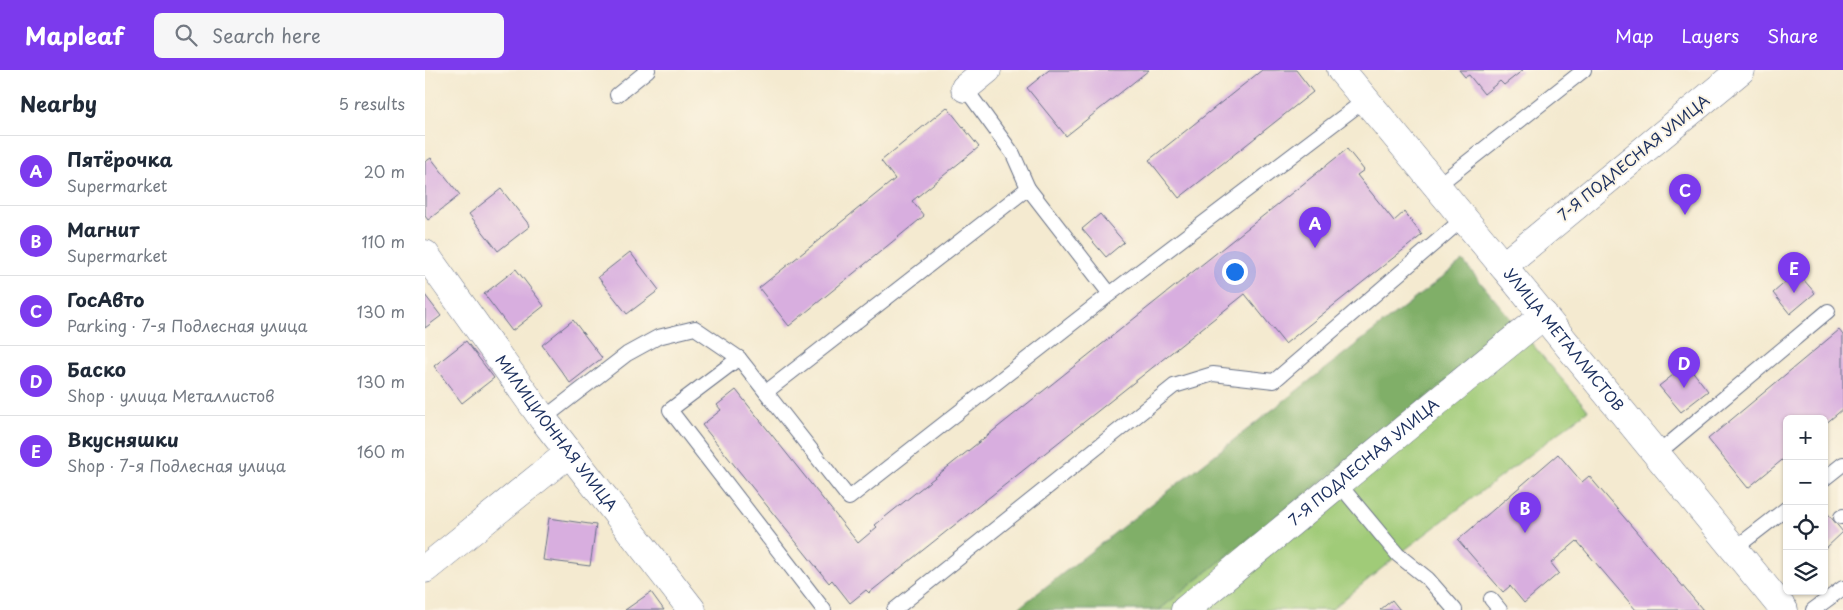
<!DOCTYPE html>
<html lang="en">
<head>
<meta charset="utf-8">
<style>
	body { margin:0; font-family:"Playpen Sans",sans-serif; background:#f6f6f7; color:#1f2937 }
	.controls { position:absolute; right:15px; bottom:15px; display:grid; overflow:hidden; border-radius:8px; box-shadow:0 1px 4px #0004 }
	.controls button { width:45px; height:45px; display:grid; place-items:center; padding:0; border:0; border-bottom:1px solid #e0e1e3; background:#fff; color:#1f2937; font:25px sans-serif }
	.you { position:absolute; left:809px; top:201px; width:18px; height:18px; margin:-12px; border:4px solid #fff; border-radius:50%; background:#1a73e8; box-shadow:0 0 0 8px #1a73e833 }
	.badge { display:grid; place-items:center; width:32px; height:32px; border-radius:50%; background:#7c3aed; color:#fff; font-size:16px; font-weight:700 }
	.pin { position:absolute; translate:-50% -41px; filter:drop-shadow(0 1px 2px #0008) }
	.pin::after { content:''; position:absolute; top:26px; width:18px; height:15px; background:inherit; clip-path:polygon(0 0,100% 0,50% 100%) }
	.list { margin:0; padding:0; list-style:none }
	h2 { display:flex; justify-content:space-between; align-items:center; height:65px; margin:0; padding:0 20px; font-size:21px }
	h2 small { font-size:16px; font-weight:400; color:#747a83 }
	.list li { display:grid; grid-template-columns:32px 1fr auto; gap:15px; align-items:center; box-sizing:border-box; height:70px; padding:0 20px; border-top:1px solid #e0e1e3 }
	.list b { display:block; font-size:19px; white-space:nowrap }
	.list p { margin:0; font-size:16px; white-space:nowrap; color:#747a83 }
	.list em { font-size:16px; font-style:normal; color:#747a83 }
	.icon { flex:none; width:28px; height:28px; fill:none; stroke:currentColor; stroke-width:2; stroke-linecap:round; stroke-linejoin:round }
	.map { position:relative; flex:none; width:1418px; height:540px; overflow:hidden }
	header { display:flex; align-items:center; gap:30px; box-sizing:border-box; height:70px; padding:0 25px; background:#7c3aed; color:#fff }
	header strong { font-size:24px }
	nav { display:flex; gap:28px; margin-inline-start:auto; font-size:18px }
	.search { width:350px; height:45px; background:#f6f6f7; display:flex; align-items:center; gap:12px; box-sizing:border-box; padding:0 18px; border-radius:8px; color:#747a83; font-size:19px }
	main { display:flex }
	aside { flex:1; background:#fff }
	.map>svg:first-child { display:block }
	.green { fill:#a0cb78; stroke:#5e7d6b }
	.forest { fill:#80af68; stroke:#4e6f63 }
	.building { fill:#d8aedf }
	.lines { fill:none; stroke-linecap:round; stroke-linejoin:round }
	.lane-casing { stroke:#677086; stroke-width:16 }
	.street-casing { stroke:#677086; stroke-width:29 }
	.secondary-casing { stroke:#677086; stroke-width:29 }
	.lane { stroke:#fff; stroke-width:14 }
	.street { stroke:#fff; stroke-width:28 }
	.secondary { stroke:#fff; stroke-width:28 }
	.labels { text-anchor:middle; stroke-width:4; stroke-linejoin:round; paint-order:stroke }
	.street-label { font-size:15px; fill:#1b2f5e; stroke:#fcf5e5 }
</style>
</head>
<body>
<header>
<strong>Mapleaf</strong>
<div class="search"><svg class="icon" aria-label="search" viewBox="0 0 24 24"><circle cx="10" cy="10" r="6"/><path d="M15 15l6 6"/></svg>Search here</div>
<nav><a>Map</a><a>Layers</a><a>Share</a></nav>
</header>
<main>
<aside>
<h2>Nearby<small>5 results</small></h2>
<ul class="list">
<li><span class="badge">A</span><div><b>Пятёрочка</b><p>Supermarket</p></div><em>20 m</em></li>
<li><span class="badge">B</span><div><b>Магнит</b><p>Supermarket</p></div><em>110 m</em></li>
<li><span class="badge">C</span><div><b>ГосАвто</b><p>Parking · 7-я Подлесная улица</p></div><em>130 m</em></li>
<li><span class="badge">D</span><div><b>Баско</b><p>Shop · улица Металлистов</p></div><em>130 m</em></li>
<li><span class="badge">E</span><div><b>Вкусняшки</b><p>Shop · 7-я Подлесная улица</p></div><em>160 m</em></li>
</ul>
</aside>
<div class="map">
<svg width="1418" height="540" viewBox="0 0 1418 540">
	<rect width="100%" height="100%" fill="#fcf5e5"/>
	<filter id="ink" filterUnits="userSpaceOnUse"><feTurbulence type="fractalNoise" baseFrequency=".02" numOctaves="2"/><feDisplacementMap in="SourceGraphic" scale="10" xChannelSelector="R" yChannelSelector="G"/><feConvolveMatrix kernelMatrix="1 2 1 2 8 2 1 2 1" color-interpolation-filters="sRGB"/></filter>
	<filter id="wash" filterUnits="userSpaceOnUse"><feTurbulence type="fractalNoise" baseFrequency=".0096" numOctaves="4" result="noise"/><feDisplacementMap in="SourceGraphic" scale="20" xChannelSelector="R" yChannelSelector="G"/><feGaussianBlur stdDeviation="1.12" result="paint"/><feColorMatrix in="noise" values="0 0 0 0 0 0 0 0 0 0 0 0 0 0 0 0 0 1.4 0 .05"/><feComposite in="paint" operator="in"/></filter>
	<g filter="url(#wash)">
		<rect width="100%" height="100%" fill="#f4ead0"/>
		<path class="green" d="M1091 255 1163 340 973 485 906 540H734Z"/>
		<path class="forest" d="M1038 191 1091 255 734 540H591Z"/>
		<g id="blocks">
			<g class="building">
				<path d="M624 0H724L641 66 602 18Z"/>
				<path d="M837 0H871L888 22 754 128 724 90Z"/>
				<path d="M1034 0H1098L1079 15 1075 11 1059 24 1044 5 1040 7Z"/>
				<path d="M522 37 554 77 487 131 499 146 364 256 334 218 470 109 456 91Z"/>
				<path d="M922 79 939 100 932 105 969 151 979 142 997 165 860 274 820 224 444 523 441 520 425 533 407 510 404 513 277 355 296 340 292 335 311 320 433 473 452 457 450 455Z"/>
				<path d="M6 88 35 125 3 150 0 146V92Z"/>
				<path d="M76 119 105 156 73 181 44 144Z"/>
				<path d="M675 144 699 172 681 187 657 159Z"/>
				<path d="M205 182 234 220 202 244 173 207Z"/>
				<path d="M91 199 119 236 87 261 59 224Z"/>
				<path d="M1372 202 1390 223 1365 244 1348 223Z"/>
				<path d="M0 225 16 246 0 258Z"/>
				<path d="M148 250 177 288 145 313 117 275Z"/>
				<path d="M1414 260 1418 265V339L1399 355V349H1362V386L1323 418 1283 369Z"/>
				<path d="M41 271 69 308 37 333 9 296Z"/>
				<path d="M1262 294 1283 321 1256 342 1234 316Z"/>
				<path d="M1133 384 1157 412 1164 406 1278 540H1211L1152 471 1126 493 1134 503 1099 533 1085 516 1078 522 1033 470Z"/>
				<path d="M1399 439 1418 462 1400 479 1399 477Z"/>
				<path d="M124 448 171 455 165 496 118 490Z"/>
				<path d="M226 522 239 540H200Z"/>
				<path d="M967 530 975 540H955Z"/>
			</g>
		</g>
	</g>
	<g filter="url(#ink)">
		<use href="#blocks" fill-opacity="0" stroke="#677086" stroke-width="1"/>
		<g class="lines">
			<g class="lane-casing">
				<g id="lane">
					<path d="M540 18 588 84 603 118"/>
					<path d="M192 25 223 0"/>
					<path d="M1012 116 1159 0"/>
					<path d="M314 288 245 340 399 540"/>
					<path d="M341 322 603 118 685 224"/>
					<path d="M118 349 202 284 233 267 270 258 314 288 424 428 685 224 940 30"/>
					<path d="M1232 384 1403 241"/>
					<path d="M1399 409 1418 394"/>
					<path d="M914 414 973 485 1003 509 1030 540"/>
					<path d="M1416 447 1418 446"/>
					<path d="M1309 479 1362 438"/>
					<path d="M1066 529 1075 540"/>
					<path d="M469 540 749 316 788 304 849 311 1039 148"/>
					<path d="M1388 540 1418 518"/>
				</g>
			</g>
			<g class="street-casing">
				<g id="street">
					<path d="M916 0 1078 196"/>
					<path d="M540 18 562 0"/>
					<path id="s1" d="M0 184 118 349 267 540"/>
					<path d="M0 499 144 383"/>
					<path id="s2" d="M760 540C880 442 998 342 1119 245"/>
				</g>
			</g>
			<g class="secondary-casing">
				<g id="secondary">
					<path id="s3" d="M1316 0 1078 196 1359 540"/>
				</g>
			</g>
			<use href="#lane" class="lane"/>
			<use href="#street" class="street"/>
			<use href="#secondary" class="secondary"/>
		</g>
	</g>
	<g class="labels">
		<g class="street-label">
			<text transform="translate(1209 88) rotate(-39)" y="5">7-Я ПОДЛЕСНАЯ УЛИЦА</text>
			<text dy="5" stroke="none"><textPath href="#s3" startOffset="404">УЛИЦА МЕТАЛЛИСТОВ</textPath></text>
			<text dy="5" stroke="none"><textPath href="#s1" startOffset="222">МИЛИЦИОННАЯ УЛИЦА</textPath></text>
			<text dy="5" stroke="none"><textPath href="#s2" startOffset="232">7-Я ПОДЛЕСНАЯ УЛИЦА</textPath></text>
		</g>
	</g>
</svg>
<div class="controls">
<button>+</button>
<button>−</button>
<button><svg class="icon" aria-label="locate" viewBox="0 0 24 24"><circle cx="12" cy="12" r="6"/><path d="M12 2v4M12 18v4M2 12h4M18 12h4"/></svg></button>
<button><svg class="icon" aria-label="layers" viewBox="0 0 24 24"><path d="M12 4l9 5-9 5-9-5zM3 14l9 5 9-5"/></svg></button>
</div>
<div class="you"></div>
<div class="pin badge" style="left:890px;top:178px">A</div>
<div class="pin badge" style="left:1100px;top:463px">B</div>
<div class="pin badge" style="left:1260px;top:145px">C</div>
<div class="pin badge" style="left:1259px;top:318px">D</div>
<div class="pin badge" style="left:1369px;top:223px">E</div>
</div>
</main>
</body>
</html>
